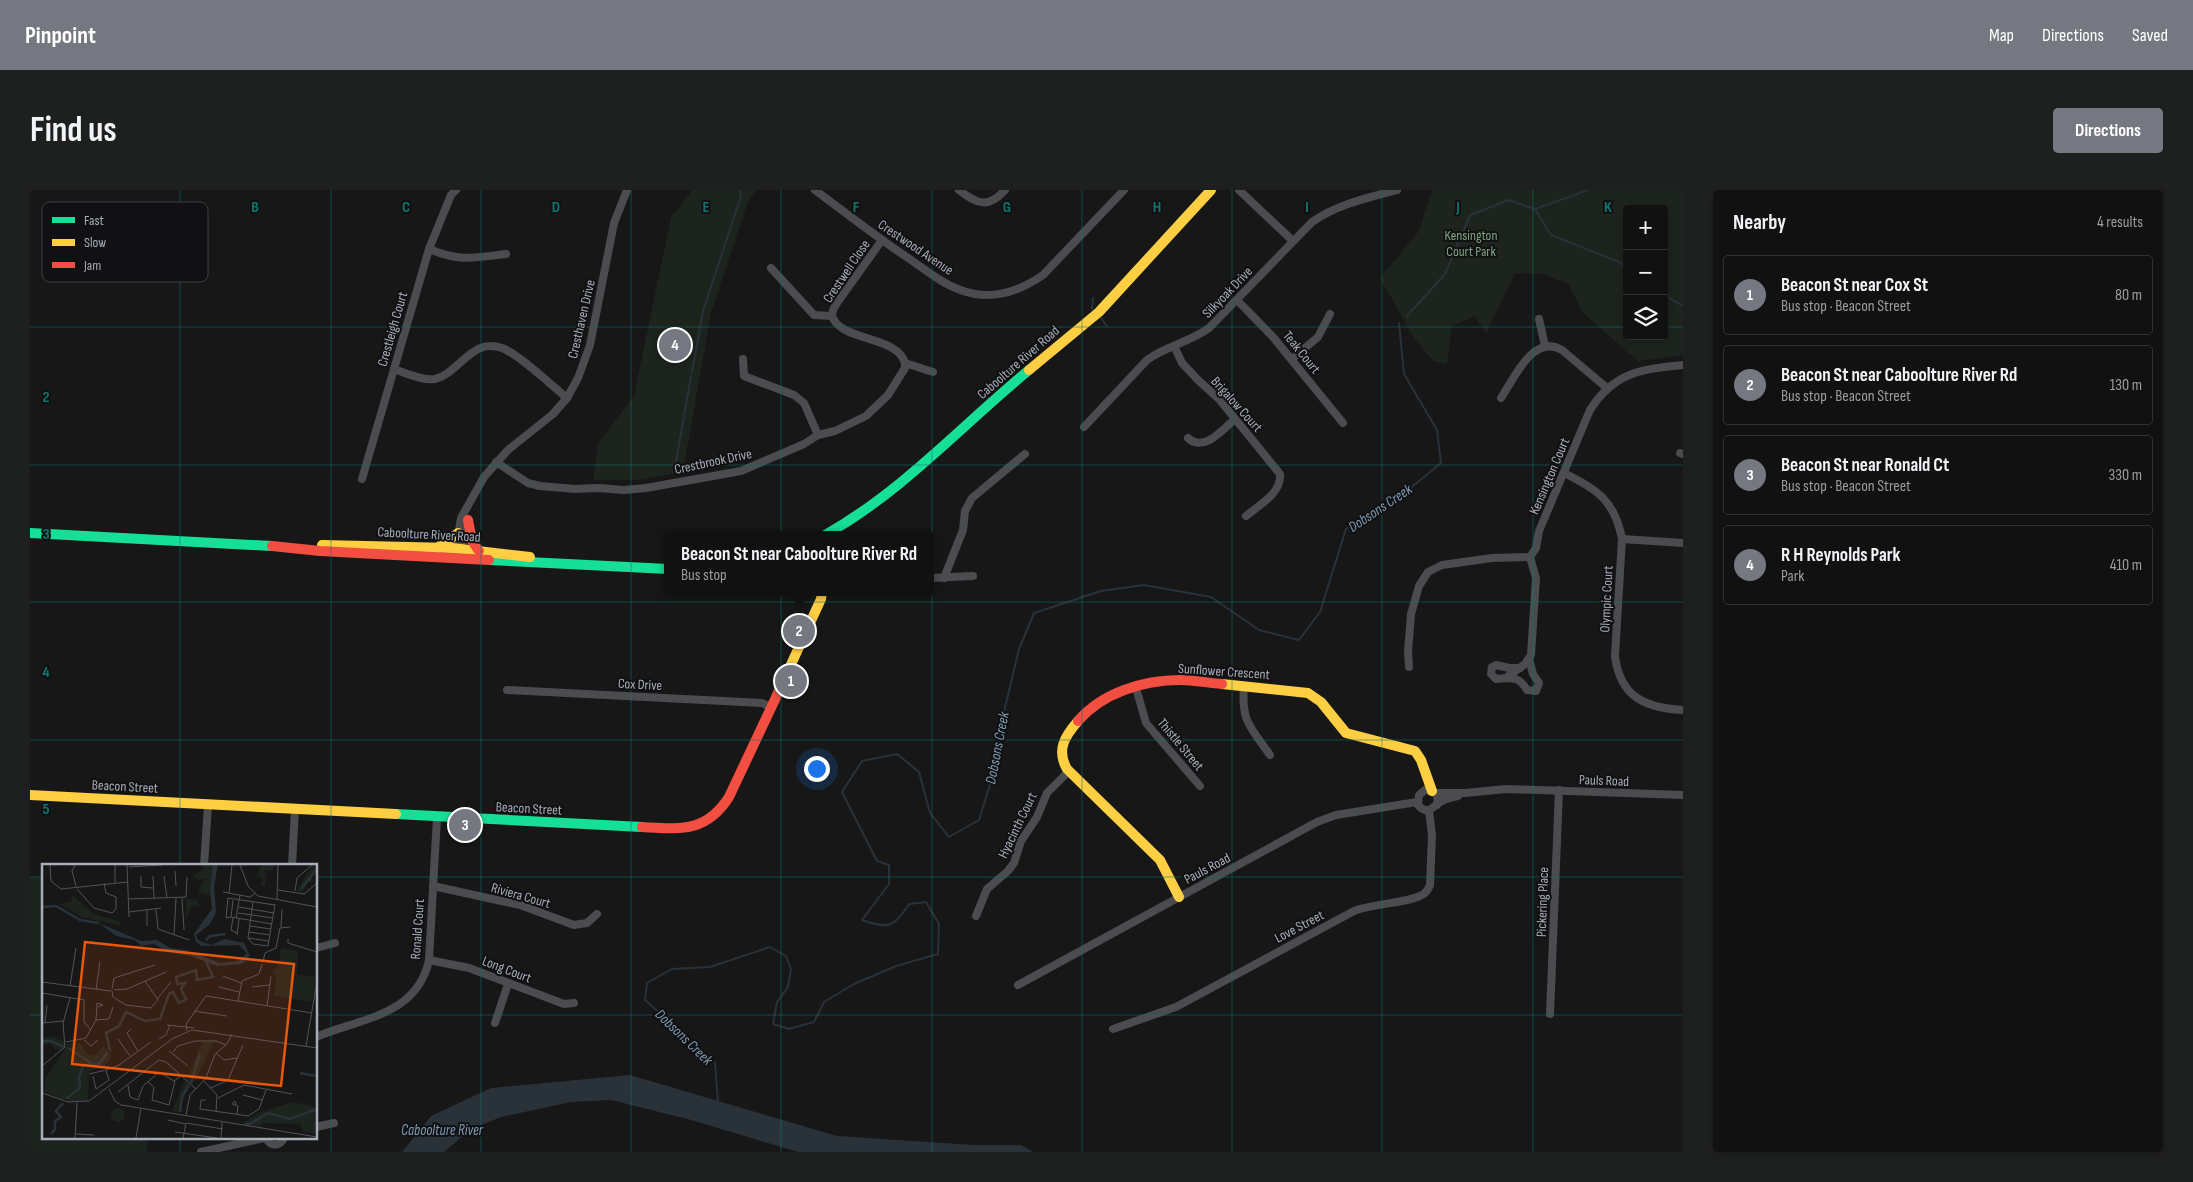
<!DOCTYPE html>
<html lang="en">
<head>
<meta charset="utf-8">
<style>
	body { margin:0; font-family:"Sofia Sans Condensed",sans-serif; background:#1e1f1f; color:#f1f3f6 }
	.controls { position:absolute; right:15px; top:15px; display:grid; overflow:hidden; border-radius:5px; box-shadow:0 2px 8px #0003 }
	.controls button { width:45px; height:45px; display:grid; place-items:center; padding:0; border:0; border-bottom:1px solid #303131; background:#111; color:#f1f3f6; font:25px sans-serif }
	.you { position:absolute; left:786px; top:578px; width:18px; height:18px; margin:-12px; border:4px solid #fff; border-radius:50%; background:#1a73e8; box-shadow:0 0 0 8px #1a73e833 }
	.badge { display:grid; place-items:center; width:32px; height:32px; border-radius:50%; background:#757880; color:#fff; font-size:16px; font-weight:700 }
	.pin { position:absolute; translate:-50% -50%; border:2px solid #fff; box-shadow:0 1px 5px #0006 }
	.popup { position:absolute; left:634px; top:341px; width:270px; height:65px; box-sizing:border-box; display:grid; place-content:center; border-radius:5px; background:#111; filter:drop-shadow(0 1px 4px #0005); font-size:16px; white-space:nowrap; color:#9c9d9f }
	.popup b { font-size:19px; color:#f1f3f6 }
	.popup::after { content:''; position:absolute; left:50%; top:100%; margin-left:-10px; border:10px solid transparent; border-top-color:#111 }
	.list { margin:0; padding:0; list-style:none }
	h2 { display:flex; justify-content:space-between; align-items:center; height:65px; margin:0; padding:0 20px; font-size:21px }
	h2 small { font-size:16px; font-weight:400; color:#9c9d9f }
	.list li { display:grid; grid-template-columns:32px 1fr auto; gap:15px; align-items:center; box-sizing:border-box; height:80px; margin:0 10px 10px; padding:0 10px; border:1px solid #303131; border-radius:5px }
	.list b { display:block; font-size:19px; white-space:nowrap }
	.list p { margin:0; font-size:16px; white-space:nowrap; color:#9c9d9f }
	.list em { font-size:16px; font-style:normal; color:#9c9d9f }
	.icon { flex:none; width:28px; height:28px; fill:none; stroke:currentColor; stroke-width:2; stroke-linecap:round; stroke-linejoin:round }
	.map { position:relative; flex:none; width:1653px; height:962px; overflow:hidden; border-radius:5px }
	header { display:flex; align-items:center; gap:30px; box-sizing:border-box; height:70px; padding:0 25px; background:#757880; color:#fff }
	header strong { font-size:24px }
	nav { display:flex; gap:28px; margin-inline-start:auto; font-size:18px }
	.intro { display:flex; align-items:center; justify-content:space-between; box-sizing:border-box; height:120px; padding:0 30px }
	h1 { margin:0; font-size:35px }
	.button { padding:12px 22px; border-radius:5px; background:#757880; color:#fff; font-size:18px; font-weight:700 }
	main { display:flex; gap:30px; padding:0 30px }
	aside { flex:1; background:#111; border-radius:5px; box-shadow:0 2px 8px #0003 }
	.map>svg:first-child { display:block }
	.green { fill:#1d241e; fill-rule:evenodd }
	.water { fill:#2a3239 }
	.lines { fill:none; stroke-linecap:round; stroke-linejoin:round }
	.stream { stroke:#2a3239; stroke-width:2 }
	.street { stroke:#4b4c50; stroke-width:8 }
	.fast { stroke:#16e098; stroke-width:10 }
	.slow { stroke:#ffcf43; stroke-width:10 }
	.jam { stroke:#f24e42; stroke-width:10 }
	.grid { fill:none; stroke:#0f766e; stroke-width:1; stroke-opacity:0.55 }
	.labels { text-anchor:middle; stroke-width:4; stroke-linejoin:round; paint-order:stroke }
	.park-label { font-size:14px; fill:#7fa381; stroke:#111113 }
	.street-label { font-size:14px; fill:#a8adb8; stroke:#111113 }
	.water-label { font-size:15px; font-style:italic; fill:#7f9bb3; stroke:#111113 }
	.inset-river { fill:none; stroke:#2a3239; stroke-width:2.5 }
	.inset-road { fill:none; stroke:#515357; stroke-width:1 }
	.view { fill:#e8590c; fill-opacity:0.15; stroke:#e8590c; stroke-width:2.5 }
	.inset-edge { fill:none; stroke:#a8adb8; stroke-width:2.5 }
	.key { fill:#111113; stroke:#3e4045; stroke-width:1 }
	.key-label { font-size:14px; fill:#a8adb8 }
	.grid-label { font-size:16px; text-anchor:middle; font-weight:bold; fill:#0f766e; stroke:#111113; stroke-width:4; stroke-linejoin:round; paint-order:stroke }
</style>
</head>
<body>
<header>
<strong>Pinpoint</strong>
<nav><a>Map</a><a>Directions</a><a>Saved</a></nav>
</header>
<div class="intro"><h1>Find us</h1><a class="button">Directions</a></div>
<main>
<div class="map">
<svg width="1653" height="962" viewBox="0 0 1653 962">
	<rect width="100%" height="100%" fill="#171717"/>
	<g class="green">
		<path d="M660 0H726L718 11 681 123 653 282 607 290H563L568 253 604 206 641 27 662 1Z"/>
		<path d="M1402 0H1653V165L1608 171 1553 123 1538 94 1514 84 1485 83 1456 144 1445 126 1422 136 1417 174 1403 171 1384 148 1350 88 1389 41ZM1597 19H1634V146H1597Z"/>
		<path d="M0 687 14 688V948H118L117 962H0Z"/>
	</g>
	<path class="water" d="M600 885 807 946 943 955H991L1004 962H768L661 930 581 910 541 912 471 927 441 939 414 962H372L401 926 461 898Z"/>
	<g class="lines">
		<g class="stream">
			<path d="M1505 19 1521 45 1589 72 1597 78"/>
			<path d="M1634 105 1653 116"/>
			<path d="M1062 119 1063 108"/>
			<path d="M1377 126 1415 84 1440 25 1479 10 1505 19 1558 0"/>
			<path d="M1071 128 1077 136"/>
			<path d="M662 182 673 121 711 6 710 0"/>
			<path d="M645 277 661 186"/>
			<path d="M688 912 685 873 615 810 617 793 642 779 680 777 740 757 756 766 761 779 758 797 747 812 743 834 759 839 784 832 794 812 824 794 866 776 908 764 909 734 896 712 879 714C864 738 858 739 832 730L859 694V675L847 671 812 602 832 571 867 564 889 582 900 623 919 647 949 630 965 578 968 547 989 459 1004 423 1071 401 1114 395 1181 407 1229 440 1269 450 1290 422 1316 339 1377 301 1411 273 1407 240 1374 184 1369 133"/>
		</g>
		<g class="street">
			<path d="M785 0C817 24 848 48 881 70 901 84 920 100 945 104 970 108 993 99 1013 85L1094 0"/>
			<path d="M929 0C947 14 958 19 975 0"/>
			<path d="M1209 0 1263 51"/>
			<path d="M399 59C430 72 443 68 476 64"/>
			<path d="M741 78 784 125 802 126C811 152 867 145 875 173L903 182"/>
			<path d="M1207 110 1243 147 1313 233"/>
			<path d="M802 126 803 120 807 113 852 50"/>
			<path d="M1509 129 1515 156"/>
			<path d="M1144 156 1152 173 1168 190 1189 209 1250 284C1252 303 1229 315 1216 326"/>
			<path d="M713 169 714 186 764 205 774 213 788 245"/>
			<path d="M1262 169 1288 147 1300 124"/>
			<path d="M364 179C376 183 393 191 405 189 430 183 441 147 472 158 489 164 522 196 537 208"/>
			<path d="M1471 208C1484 189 1503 143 1532 160L1577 198"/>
			<path d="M1054 237 1117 170C1136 156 1160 152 1179 138L1282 32C1308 14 1337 8 1367 0"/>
			<path d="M1158 248C1174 263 1193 239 1205 229"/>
			<path d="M1650 263 1653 264"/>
			<path d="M466 272 498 293 510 296 545 299 568 298 594 300 616 298 711 281 774 254 788 245 805 241 836 226 858 205 875 178V173"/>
			<path d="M1534 283C1567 299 1585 311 1592 349L1585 466C1590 507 1615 518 1653 520"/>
			<path d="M332 289 399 59 421 5 426 0"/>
			<path d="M1592 349 1653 353"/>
			<path d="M425 363 431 328 454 287 478 260 523 224 537 208 548 188 560 155 584 33 597 0"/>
			<path d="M430 363 438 331"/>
			<path d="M900 388 943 386"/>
			<path d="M914 388 933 340 935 321 942 308 995 264"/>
			<path d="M1379 477 1378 462 1381 424 1389 396 1398 382 1412 375 1462 368 1500 367"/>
			<path d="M1490 478H1479L1466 475 1462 477 1461 484 1466 489C1481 488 1488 485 1497 500L1506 501 1509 493 1503 484 1499 469"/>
			<path d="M1477 487 1495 474 1501 465 1506 388 1500 367 1506 358 1509 341 1560 220C1584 182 1612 179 1653 175"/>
			<path d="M1214 496C1211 532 1220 536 1240 565"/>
			<path d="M1106 498 1116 533 1170 596"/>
			<path d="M477 500 732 513 741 517"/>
			<path d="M1406 603H1435L1476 599 1653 605"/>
			<path d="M1407 615 1408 607 1402 601 1395 600 1389 605 1388 615C1399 627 1403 615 1412 611 1417 608 1423 607 1428 606"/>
			<path d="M262 675 265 619"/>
			<path d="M174 676 178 615"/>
			<path d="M403 696 490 715 544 735 557 733 567 724"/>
			<path d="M946 726 957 699 978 681 984 673 991 651 1007 627 1017 603 1038 582"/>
			<path d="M286 758 305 753"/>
			<path d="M399 770 439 778 534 814 544 813"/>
			<path d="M988 795 1287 632 1306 625 1387 612"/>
			<path d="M1520 824 1529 600"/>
			<path d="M465 833 478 794"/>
			<path d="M1083 839 1146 817 1324 721C1345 713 1372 714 1390 706 1396 704 1398 700 1400 695L1402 645 1399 621"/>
			<path d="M286 847C331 828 387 826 399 770L407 627"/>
			<path d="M286 937 304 933"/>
			<path d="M236 948C240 957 250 957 254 948"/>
			<path d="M171 962 234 948"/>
		</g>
		<g class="fast">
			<path d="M0 343 242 356"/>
			<path d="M795 345C872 302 932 235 999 180"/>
			<path d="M459 370 638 379"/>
			<path d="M366 624 612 637"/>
		</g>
		<g class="slow">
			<path d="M999 180 1069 122 1181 0"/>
			<path d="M292 355 422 358 500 367"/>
			<path d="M407 358 428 343"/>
			<path d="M1192 494 1278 503 1291 512 1316 543 1385 561 1391 570 1402 601"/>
			<path d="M748 503 791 409 792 402"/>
			<path d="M1048 531C1035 546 1026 560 1037 579L1130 670 1149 707"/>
			<path d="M0 605 366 624"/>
		</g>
		<g class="jam">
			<path d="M438 330 442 351 449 361"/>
			<path d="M242 356 290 361 459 370"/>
			<path d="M1048 531C1072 503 1113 490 1150 490 1164 490 1178 493 1192 494"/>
			<path d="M612 637C650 639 676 643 699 607L748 503"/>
		</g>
	</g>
	<path class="grid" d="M150 0V676M301 0V962M451 0V962M601 0V962M751 0V962M902 0V962M1052 0V962M1202 0V962M1352 0V962M1503 0V962M0 137H1597M1634 137H1653M0 275H1653M0 412H1653M0 550H1653M0 687H14M286 687H1653M0 825H14M286 825H1653M150 948V962"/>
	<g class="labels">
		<g class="park-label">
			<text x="1441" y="50">Kensington<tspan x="1441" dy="16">Court Park</tspan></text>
		</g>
		<g class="street-label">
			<text transform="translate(886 57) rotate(34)" y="5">Crestwood Avenue</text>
			<text transform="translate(816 81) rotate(-56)" y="5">Crestwell Close</text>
			<text transform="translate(1197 102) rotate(-46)" y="5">Silkyoak Drive</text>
			<text transform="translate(551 129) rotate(-77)" y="5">Cresthaven Drive</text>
			<text transform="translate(362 139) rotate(-74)" y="5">Crestleigh Court</text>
			<text transform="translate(1272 162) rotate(51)" y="5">Teak Court</text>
			<text transform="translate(988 172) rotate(-41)" y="5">Caboolture River Road</text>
			<text transform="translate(1207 214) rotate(48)" y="5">Brigalow Court</text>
			<text transform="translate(683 271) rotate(-12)" y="5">Crestbrook Drive</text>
			<text transform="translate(1519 286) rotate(-67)" y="5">Kensington Court</text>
			<text transform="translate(399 344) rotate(3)" y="5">Caboolture River Road</text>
			<text transform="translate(1576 409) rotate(-87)" y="5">Olympic Court</text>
			<text transform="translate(1194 481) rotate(4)" y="5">Sunflower Crescent</text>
			<text transform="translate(610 494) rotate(3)" y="5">Cox Drive</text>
			<text transform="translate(1151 554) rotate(50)" y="5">Thistle Street</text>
			<text transform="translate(1574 590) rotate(2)" y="5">Pauls Road</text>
			<text transform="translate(95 596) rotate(3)" y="5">Beacon Street</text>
			<text transform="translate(499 618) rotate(3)" y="5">Beacon Street</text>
			<text transform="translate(987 635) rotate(-64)" y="5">Hyacinth Court</text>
			<text transform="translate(1177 678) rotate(-28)" y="5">Pauls Road</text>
			<text transform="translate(491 705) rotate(16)" y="5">Riviera Court</text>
			<text transform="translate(1512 712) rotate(-88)" y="5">Pickering Place</text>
			<text transform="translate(1269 736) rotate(-28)" y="5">Love Street</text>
			<text transform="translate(387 739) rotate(-86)" y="5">Ronald Court</text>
			<text transform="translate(477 779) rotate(21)" y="5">Long Court</text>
		</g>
		<g class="water-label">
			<text transform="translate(1350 318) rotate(-34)" y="5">Dobsons Creek</text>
			<text transform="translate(967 558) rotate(-79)" y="5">Dobsons Creek</text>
			<text transform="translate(654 847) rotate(44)" y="5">Dobsons Creek</text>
			<text x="412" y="945">Caboolture River</text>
		</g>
	</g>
	<g transform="translate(12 674)">
		<rect width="275" height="275" fill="#171717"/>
		<path d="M161 1H172L168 31 156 28 163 15H155L151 11 161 6ZM220 1H232L231 6H224L221 10 225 8 223 23 219 22 220 14 214 12ZM271 1H275L269 14 272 18H266L260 28 254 27ZM30 31 52 50 77 57 80 62 40 53 18 40 30 37ZM144 35 155 36 159 42 163 41 149 43 144 55ZM239 84 256 87 255 110 274 113 270 138 232 132 235 111H231V105L236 104ZM11 173 23 178 20 186 12 185 9 179 0 182V174ZM160 178H172L155 213 159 217 155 215 151 220 145 215ZM27 179H38L46 190 52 192 62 181 69 193 62 203 47 207 46 236 31 238 3 229V215ZM143 217 148 221 140 234 138 248 130 247ZM251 238 275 243V270L262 268 258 260 221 259 219 263 199 260 219 248ZM69 251a7 7 0 1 1 14 0a7 7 0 1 1-14 0Z" fill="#1d241e"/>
		<path d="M171 1H176L172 22 174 48 168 60 154 71 156 76 169 81 183 75 202 79 208 92 200 100 175 102 149 92 126 88 112 80 99 82 93 76 74 72 57 59 99 77 115 76 128 84 144 86 178 99 196 97 205 89 197 81 160 82 154 78 152 70 170 45 168 25Z" fill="#2a3239"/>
		<path class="inset-river" d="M259 25 275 5M0 43 14 42 38 56 57 59M164 76 168 72 184 70M0 177H9L22 183M26 184 49 199M68 187 64 169 77 162 84 148 103 157 118 155 127 130 131 128 137 139 144 135 139 125 143 119 135 120 134 113 154 106 155 116 171 113 164 97M258 209 275 212M149 219 158 190M24 235 38 224 37 213 41 201 57 200 66 188M138 248 140 233 147 221M203 260H208L226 249 248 255 275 245M9 270 13 265V257L19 253 14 247 21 239"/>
		<path class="inset-road" d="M8 1 9 17 19 25 86 18M33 1 30 7 34 22M73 1V19M85 1 87 53M198 1 206 22 216 32 275 43M87 3 120 1M133 7 134 22M99 12V23L111 24M111 12 112 35M122 12 125 34M35 25 52 44 70 49 74 45V33L64 29 62 19M236 26 262 30 275 19M253 27 255 14 270 1M181 28 208 33 214 29M187 29 190 1M140 34 142 66M87 35 144 33 145 13M191 36 189 53 184 54 186 34 233 41M235 36 236 1M197 43 232 49M105 45V62M114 45 116 65 147 76M87 48 119 44M196 49 231 54M189 53 230 60M191 54 189 66 195 69M194 54 198 31M208 62 229 65M239 63 240 45M207 68 228 71M132 71 134 34M195 71 197 55M206 74 211 80 226 82 233 40M206 74 211 38M206 74 227 77M246 75V79L275 88M221 98 223 89 234 84 238 64 248 63M181 112 199 119M0 118 69 127M28 122 34 84M177 123 197 128M210 123 228 121M70 125 72 114 113 101M54 126 58 98M72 126 85 125 124 108M70 127 71 133 84 141 109 144 116 136 103 117M0 129 42 136V158L49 166M115 135 129 118M196 137 200 117 217 110 220 100M225 142 229 112M152 147 185 152M54 156 67 155 71 143M0 159 21 157M3 159 5 141M125 161 152 164M89 165 85 169 96 187M145 167 144 160 164 132 270 149M76 175 88 192M117 175 124 171 128 161M42 176 49 182 56 176M24 178 44 174 54 156 55 139 61 141 56 143M264 182 275 117M127 187 146 202M131 188 136 182 153 177H174L184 181M174 189 182 196 195 194M0 202 23 183 21 159 28 134M64 206 77 201 109 178M47 210 64 206 67 216 54 225 51 212M162 217 175 231 174 248M106 218 112 223 110 236 127 241 133 217M86 221 88 233 96 236 101 222 117 208 132 217 140 211M169 224 186 216 201 181M67 225 73 237 79 241 275 273M76 228 117 196 124 198 154 225M0 229 26 238 47 237 130 175 150 166 275 184M201 231 220 236M176 234 202 221 250 230M164 236H159L158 245 206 252 217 245 224 226M194 241 193 237 190 240 196 242 195 251M144 251 148 231 164 214 173 190 185 180 190 170M126 256 143 260M133 268 175 274M34 270 52 271M33 274 35 239M94 274 99 244M141 274 144 259 181 265M179 274 180 258"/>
		<path class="view" d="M43 78 252 100 239 222 30 200Z"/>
		<rect width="275" height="275" class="inset-edge"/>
	</g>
	<rect x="12" y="12" width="166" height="80" rx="8" class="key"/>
	<rect x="22" y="27" width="23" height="6" fill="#16e098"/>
	<rect x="22" y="49" width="23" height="7" fill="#ffcf43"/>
	<rect x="22" y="72" width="23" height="6" fill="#f24e42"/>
	<g class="key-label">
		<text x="54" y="35">Fast</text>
		<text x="54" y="57">Slow</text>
		<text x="54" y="80">Jam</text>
	</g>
	<g class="grid-label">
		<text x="225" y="22">B</text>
		<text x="376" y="22">C</text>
		<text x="526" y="22">D</text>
		<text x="676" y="22">E</text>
		<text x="826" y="22">F</text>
		<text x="977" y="22">G</text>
		<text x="1127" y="22">H</text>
		<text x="1277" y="22">I</text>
		<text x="1428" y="22">J</text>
		<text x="1578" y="22">K</text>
		<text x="16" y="212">2</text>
		<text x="16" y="349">3</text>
		<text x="16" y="487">4</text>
		<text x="16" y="624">5</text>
	</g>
</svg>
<div class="controls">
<button>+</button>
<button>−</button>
<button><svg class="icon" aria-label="layers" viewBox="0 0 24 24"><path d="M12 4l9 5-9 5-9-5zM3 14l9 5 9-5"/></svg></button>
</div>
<div class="you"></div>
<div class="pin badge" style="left:761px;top:491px">1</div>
<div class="pin badge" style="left:769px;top:441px">2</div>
<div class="popup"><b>Beacon St near Caboolture River Rd</b>Bus stop</div>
<div class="pin badge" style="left:435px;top:635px">3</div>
<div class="pin badge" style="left:645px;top:155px">4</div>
</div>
<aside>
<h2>Nearby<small>4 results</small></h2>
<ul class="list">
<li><span class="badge">1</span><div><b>Beacon St near Cox St</b><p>Bus stop · Beacon Street</p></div><em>80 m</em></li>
<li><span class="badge">2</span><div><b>Beacon St near Caboolture River Rd</b><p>Bus stop · Beacon Street</p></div><em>130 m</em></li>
<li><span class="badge">3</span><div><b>Beacon St near Ronald Ct</b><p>Bus stop · Beacon Street</p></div><em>330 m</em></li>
<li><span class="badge">4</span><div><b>R H Reynolds Park</b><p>Park</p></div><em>410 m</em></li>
</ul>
</aside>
</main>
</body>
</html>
